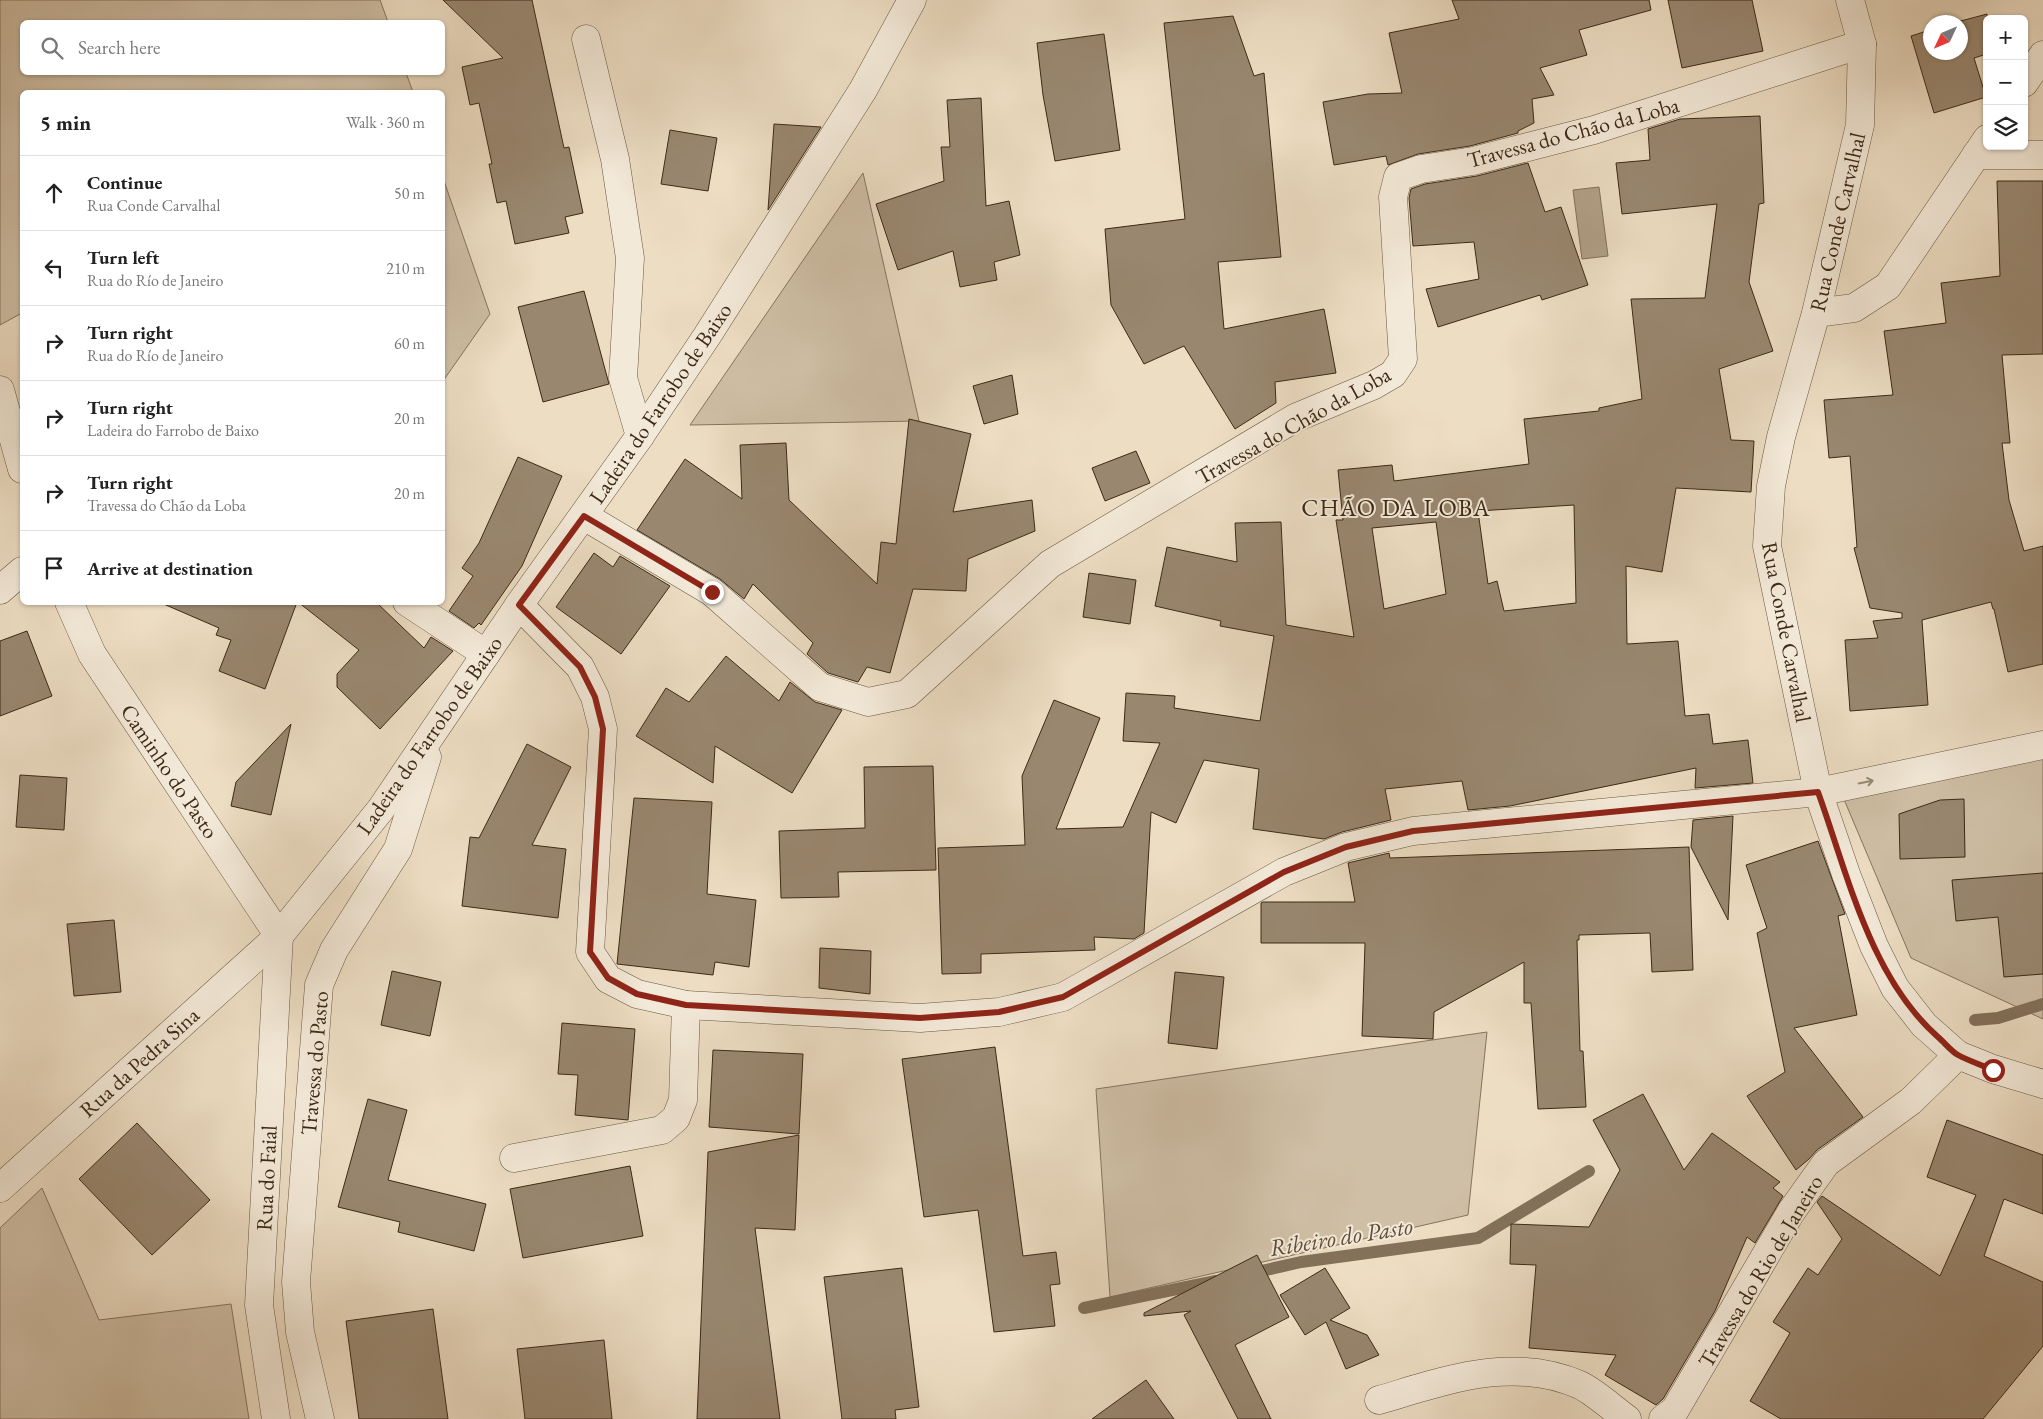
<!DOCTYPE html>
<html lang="en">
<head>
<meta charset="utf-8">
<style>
	body { margin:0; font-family:"EB Garamond",serif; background:#f6f6f6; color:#222 }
	.controls { position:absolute; right:15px; top:15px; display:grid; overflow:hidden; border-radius:8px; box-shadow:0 1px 4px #0004 }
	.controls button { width:45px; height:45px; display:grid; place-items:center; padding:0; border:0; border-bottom:1px solid #e0e0e0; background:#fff; color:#222; font:25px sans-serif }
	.compass { position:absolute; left:1923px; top:15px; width:45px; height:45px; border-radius:50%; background:#fff; box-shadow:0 1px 4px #0004; rotate:226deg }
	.stop { position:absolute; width:15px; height:15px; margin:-11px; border:4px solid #8f2418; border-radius:50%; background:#fff }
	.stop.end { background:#8f2418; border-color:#fff; box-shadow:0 1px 5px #0008 }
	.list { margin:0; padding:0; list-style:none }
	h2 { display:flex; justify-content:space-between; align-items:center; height:65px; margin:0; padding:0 20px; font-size:21px }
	h2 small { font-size:16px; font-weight:400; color:#767676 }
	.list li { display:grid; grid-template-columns:32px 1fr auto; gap:15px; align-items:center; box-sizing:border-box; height:75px; padding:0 20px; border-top:1px solid #e0e0e0 }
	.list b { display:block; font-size:19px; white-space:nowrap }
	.list p { margin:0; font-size:16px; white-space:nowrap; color:#767676 }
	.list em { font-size:16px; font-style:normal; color:#767676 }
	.icon { flex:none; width:28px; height:28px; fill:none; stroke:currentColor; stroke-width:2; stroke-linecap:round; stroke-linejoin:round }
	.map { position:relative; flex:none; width:2043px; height:1419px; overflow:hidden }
	.search { position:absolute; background:#fff; box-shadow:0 1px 4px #0004; left:20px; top:20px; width:425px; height:55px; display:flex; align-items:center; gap:12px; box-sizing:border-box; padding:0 18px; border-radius:8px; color:#767676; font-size:19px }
	.panel { position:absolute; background:#fff; box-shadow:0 1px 4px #0004; left:20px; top:90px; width:425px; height:515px; border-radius:8px }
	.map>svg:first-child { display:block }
	.green { fill:#cfbfa6; stroke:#86745e }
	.water { fill:#b1a088; stroke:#83715a }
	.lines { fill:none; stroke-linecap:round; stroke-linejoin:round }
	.stream { stroke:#83715a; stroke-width:12 }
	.building { fill:#998770; stroke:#3d2a16; fill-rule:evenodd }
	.minor-casing { stroke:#695741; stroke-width:29 }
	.minor { stroke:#f3e9d8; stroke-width:28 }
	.oneway { stroke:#988a77 }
	.route { stroke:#8f2418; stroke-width:6 }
	.labels { text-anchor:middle; stroke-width:4; stroke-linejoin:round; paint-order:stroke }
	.street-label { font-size:22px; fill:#3d2a16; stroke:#f3e9d8 }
	.neighbourhood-label { font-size:24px; letter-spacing:1px; fill:#3d2a16; stroke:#f3e9d8 }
	.water-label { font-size:24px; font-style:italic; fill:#604d38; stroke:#f3e9d8 }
</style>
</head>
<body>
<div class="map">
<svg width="2043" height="1419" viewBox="0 0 2043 1419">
	<rect width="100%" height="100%" fill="#edddc3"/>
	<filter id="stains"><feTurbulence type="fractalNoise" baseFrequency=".004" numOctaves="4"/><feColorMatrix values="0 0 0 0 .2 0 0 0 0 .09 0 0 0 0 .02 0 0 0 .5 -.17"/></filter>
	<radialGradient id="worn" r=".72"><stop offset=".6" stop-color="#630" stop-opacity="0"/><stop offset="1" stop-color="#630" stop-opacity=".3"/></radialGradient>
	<g class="green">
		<path d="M0 0H380L388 22H22V72L406 73 413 92H22V313L0 325Z"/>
		<path d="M863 173 919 421 690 425Z"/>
		<path d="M443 178 490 314 443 381H442Z"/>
		<path d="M2043 756V1019L1911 958 1843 797Z"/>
		<path d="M1487 1032 1468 1215 1110 1297 1096 1089Z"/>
		<path d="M42 1188 99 1320 231 1304 249 1419H0V1228Z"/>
	</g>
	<path class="water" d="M1599 187 1608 256 1582 259 1573 190Z"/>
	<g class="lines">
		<g class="stream">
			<path d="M1975 1020 1998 1018 2043 1004"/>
			<path d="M1248 1274 1301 1262 1478 1238 1589 1171"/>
			<path d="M1084 1308 1216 1281"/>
		</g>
	</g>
	<g class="building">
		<path d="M443 0H532L564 148 569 147 583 213 565 217 569 233 515 244 506 201 497 203 489 164H492L479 103 470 105 462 67 503 58Z"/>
		<path d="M1452 0H1649L1651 10 1579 30 1587 55 1540 68 1554 95 1532 99 1534 123 1518 131V133L1470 146 1418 154 1388 165 1386 156 1334 165 1323 102 1368 94 1402 93 1389 33 1459 19Z"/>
		<path d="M1668 0H1752L1763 51 1682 68Z"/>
		<path d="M1987 14V54L1974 58 1986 97 1934 113 1911 36 1930 30V52H1960V22H1957Z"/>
		<path d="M1233 16 1254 76 1264 73 1281 257 1218 262 1224 329 1324 309 1336 373 1275 382 1276 403 1235 429 1184 346 1144 364 1111 305 1105 229 1185 219 1164 23Z"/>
		<path d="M1104 34 1120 150 1055 161 1043 95 1037 43Z"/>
		<path d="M981 98 986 206 1009 201 1020 255 994 262 997 280 960 287 953 251 898 270 876 204 944 181 941 147H950L947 100Z"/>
		<path d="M1760 116 1764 203 1759 204 1749 282 1773 351 1719 369 1731 440 1754 441 1751 492 1676 488 1662 572 1626 566 1627 644 1678 641 1685 716 1709 714 1713 744 1748 740 1753 783 1695 788 1696 768 1510 806 1468 810 1462 781 1385 789 1391 820 1342 832 1324 839 1253 829 1259 769 1204 760 1176 823 1151 812 1144 933 1134 939 1094 937 1095 950 981 954V973L942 974 938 848 1025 845 1022 776 1054 700 1100 718 1056 829 1123 827 1160 743 1123 741 1126 693 1175 696 1174 708 1260 721 1274 636 1220 626 1221 621 1155 606 1167 547 1237 562 1235 523 1281 522 1286 625 1354 637 1336 520H1343L1338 470 1392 465 1394 481 1529 464 1524 419 1599 411V408L1642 399 1631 299 1705 298 1717 204 1622 214 1616 163 1650 160 1648 129 1680 119ZM1574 505 1576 603 1504 611 1497 581 1488 584 1478 511ZM1436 522 1446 594 1384 609 1372 528Z"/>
		<path d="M774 124 821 127 768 210Z"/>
		<path d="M670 130 717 138 708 191 661 184Z"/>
		<path d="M1528 163 1545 212 1561 207 1588 285 1542 300 1540 295 1438 327 1426 289 1479 279 1474 242 1413 246 1409 198 1411 189 1425 184 1477 176Z"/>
		<path d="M1997 181H2043V354L2002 355 2010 443H2002L2009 500 2024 551 2043 546V664L2008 672 1994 609H1993L1991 602 1922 620 1928 705 1850 711 1845 640 1878 638 1873 621 1902 618V613L1870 608 1854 548 1857 547 1850 456 1829 458 1824 400 1893 395 1884 331 1946 323 1941 283 2000 276Z"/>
		<path d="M584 291 609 384 543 402 518 307Z"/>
		<path d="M1012 375 1018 414 984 424 973 386Z"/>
		<path d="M909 419 971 434 953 512 1032 500 1035 531 968 559 966 591 913 589 890 673 867 667 858 682 828 673 807 654 813 643 753 584 744 599 720 579 637 530 685 459 742 499 740 445 786 443 789 500 877 584 881 542 896 544Z"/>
		<path d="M1136 451 1150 483 1105 501 1092 468Z"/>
		<path d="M518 457 562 476 522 566 481 625 479 623 474 628 449 611 473 576 462 568 479 543Z"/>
		<path d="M594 553 613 567 620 556 670 586 621 654 556 607Z"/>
		<path d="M1089 573 1136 580 1130 624 1083 617Z"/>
		<path d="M159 602H297L265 689 219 671 231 640 216 635 219 628Z"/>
		<path d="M298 602H376L424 648 431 637 453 651 380 729 337 687V674L359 650Z"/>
		<path d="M27 631 52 696 0 716V641Z"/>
		<path d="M726 656 779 701 790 682 815 702 842 710 792 793 715 746 713 783 636 736 666 688 689 702Z"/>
		<path d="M291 724 271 815 231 806 236 782Z"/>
		<path d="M527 744 571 767 532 845 566 849 558 918 462 906 470 837 479 838Z"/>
		<path d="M933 766 936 870 838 872 839 897 781 898 779 831 865 828 864 767Z"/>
		<path d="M20 775 67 778 64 830 16 827Z"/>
		<path d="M634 798 712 802 707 894 756 900 749 967 715 962 713 975 617 964Z"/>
		<path d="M1964 799 1965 857 1900 859 1899 814 1940 800Z"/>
		<path d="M1733 816 1728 920 1691 847 1693 820Z"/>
		<path d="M1818 841 1845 914 1838 916 1857 1015 1794 1028 1863 1117 1817 1150 1809 1159 1796 1170 1747 1096 1785 1072 1757 933 1767 928 1746 865Z"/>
		<path d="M1689 847 1693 970 1652 972 1650 933 1579 935V940H1577L1580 1051H1583L1586 1107 1538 1109 1531 1003H1524V962L1434 1012 1433 1039 1362 1036 1365 943H1261V903L1263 902H1355L1348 863 1389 853 1390 858Z"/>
		<path d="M2043 873V974L2004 977 1998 917 1956 921 1952 880Z"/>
		<path d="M114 920 121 992 74 996 67 924Z"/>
		<path d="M820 948 871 951 870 994 819 988Z"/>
		<path d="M392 971 441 982 430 1036 381 1025Z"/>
		<path d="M1175 972 1224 977 1217 1049 1168 1043Z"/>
		<path d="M562 1023 635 1029 628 1120 575 1115 578 1075 558 1074Z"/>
		<path d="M995 1047 1023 1256 1056 1252 1060 1284 1050 1285 1055 1326 994 1332 978 1210 924 1217 902 1059Z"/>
		<path d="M713 1050 803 1054 799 1134 709 1127Z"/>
		<path d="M1643 1094 1684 1170 1712 1133 1780 1182 1773 1188 1783 1196 1755 1243 1747 1237 1715 1311 1663 1399 1656 1405 1605 1375 1616 1355 1529 1348 1536 1265 1510 1264 1511 1224 1589 1227 1620 1170 1593 1120Z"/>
		<path d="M368 1099 407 1110 388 1180 486 1204 474 1251 398 1232 400 1222 338 1207Z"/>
		<path d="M1947 1120 2043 1155V1214L2004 1199 1984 1256 2043 1282V1346L1983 1419H1781L1750 1401 1790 1333 1773 1322 1808 1268 1818 1275 1842 1239 1817 1202 1822 1196 1940 1276 1976 1195 1927 1177Z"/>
		<path d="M137 1123 210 1200 152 1255 79 1179Z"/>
		<path d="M799 1135 795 1230 755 1228 780 1419H697L708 1152Z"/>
		<path d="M630 1166 643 1236 523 1258 510 1189Z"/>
		<path d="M1257 1255 1289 1317 1235 1345 1271 1419H1238L1184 1315 1191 1311 1144 1316V1313Z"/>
		<path d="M902 1268 919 1407 895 1410 896 1419H842L824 1277Z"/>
		<path d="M1325 1268 1350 1308 1330 1320 1367 1335 1379 1355 1346 1369 1326 1322 1305 1335 1280 1295Z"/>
		<path d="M433 1309 448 1419H359L346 1321Z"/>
		<path d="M604 1340 612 1419H525L517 1349Z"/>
		<path d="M1146 1380 1174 1419H1092Z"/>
	</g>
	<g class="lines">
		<g class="minor-casing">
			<g id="minor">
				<path d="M1850 0 1862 44 1860 125 1816 313 1781 437 1771 486 1767 546 1818 792 1846 874 1874 946 1895 988 1924 1025 1958 1055 1993 1069 2043 1084"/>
				<path d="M586 39 615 159 630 258 623 378 640 436"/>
				<path d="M2024 83 2043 55"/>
				<path d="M1976 155H2043"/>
				<path d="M1816 313 1854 308 1888 286 1987 139"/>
				<path d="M0 390 22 469"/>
				<path d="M584 516 712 592 820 687 868 702 907 694 1050 564 1295 418 1374 385 1393 374 1403 359 1393 197 1398 177 1421 169 1473 161 1594 130 1862 44"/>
				<path d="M0 590 22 571"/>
				<path d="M69 602 92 654 279 936"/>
				<path d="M407 602 486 654"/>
				<path d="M519 605 580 667 595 697 603 729 590 952 608 979 637 994 686 1005 920 1018 999 1012 1063 997 1284 872 1346 847 1413 831 1818 792 2043 745"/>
				<path d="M514 1158 662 1130 676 1118 683 1100 686 1005"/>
				<path d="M0 1188 279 936 381 809 519 605 640 436 707 336 863 90 912 0"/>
				<path d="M1379 1400C1445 1381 1512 1355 1580 1385 1596 1393 1612 1408 1627 1419"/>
				<path d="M276 1419 259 1305 279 936"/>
				<path d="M320 1419 300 1332 296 1282 319 985 334 950 398 849 427 757"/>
				<path d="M1663 1419 1675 1410 1791 1212 1826 1163 1911 1101 1958 1055"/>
			</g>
		</g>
		<use href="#minor" class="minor"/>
	</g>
	<defs><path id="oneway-shaft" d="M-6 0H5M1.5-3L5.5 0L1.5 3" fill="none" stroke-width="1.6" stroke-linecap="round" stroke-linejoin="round" transform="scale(1.25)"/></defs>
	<use class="oneway" href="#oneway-shaft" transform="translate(1866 782) rotate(-12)"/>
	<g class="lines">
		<path class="route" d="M712 592 584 516 519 605 580 667 595 697 603 729 590 952 608 978 637 994 686 1005 920 1018 999 1012 1063 997 1284 872 1346 847 1413 831 1818 792C1848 875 1870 977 1938 1037 1945 1043 1951 1051 1958 1055 1969 1061 1982 1065 1993 1070"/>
	</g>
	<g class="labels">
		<g class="street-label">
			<text transform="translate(1573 132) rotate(-15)" y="8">Travessa do Chão da Loba</text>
			<text transform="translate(1837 222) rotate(-77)" y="8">Rua Conde Carvalhal</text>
			<text transform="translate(660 403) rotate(-56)" y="8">Ladeira do Farrobo de Baixo</text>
			<text transform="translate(1293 425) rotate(-29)" y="8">Travessa do Chão da Loba</text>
			<text transform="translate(1787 632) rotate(79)" y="8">Rua Conde Carvalhal</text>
			<text transform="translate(429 735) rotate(-55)" y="8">Ladeira do Farrobo de Baixo</text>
			<text transform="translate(170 771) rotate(56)" y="8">Caminho do Pasto</text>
			<text transform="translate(139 1062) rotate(-42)" y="8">Rua da Pedra Sina</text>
			<text transform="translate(314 1063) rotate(-85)" y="8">Travessa do Pasto</text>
			<text transform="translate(266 1178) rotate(-87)" y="8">Rua do Faial</text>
			<text transform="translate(1760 1271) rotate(-59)" y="8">Travessa do Rio de Janeiro</text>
		</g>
		<g class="neighbourhood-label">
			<text x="1396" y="516">CHÃO DA LOBA</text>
		</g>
		<g class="water-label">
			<text transform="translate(1341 1237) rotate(-9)" y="8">Ribeiro do Pasto</text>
		</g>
	</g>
	<rect width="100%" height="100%" filter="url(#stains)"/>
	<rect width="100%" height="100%" fill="url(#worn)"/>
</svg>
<div class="controls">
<button>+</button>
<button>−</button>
<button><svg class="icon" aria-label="layers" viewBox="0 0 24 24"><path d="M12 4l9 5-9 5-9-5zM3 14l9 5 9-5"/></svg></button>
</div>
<svg class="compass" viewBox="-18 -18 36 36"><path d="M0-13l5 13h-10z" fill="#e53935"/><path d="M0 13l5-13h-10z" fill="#767676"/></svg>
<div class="stop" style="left:1993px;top:1070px"></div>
<div class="stop end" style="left:712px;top:592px"></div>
<div class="search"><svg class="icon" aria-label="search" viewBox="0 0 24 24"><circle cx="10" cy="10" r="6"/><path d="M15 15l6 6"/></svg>Search here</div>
<section class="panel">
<h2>5 min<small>Walk · 360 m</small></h2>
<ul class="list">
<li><svg class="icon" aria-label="ahead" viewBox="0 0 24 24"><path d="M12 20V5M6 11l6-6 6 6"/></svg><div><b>Continue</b><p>Rua Conde Carvalhal</p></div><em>50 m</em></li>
<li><svg class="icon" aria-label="left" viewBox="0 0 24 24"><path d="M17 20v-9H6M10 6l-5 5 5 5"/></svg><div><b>Turn left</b><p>Rua do Río de Janeiro</p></div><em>210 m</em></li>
<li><svg class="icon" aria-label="right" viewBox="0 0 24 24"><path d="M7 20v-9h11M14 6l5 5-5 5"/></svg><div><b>Turn right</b><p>Rua do Río de Janeiro</p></div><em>60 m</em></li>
<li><svg class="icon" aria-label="right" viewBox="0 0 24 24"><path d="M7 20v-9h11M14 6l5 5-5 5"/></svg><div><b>Turn right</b><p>Ladeira do Farrobo de Baixo</p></div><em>20 m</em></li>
<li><svg class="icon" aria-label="right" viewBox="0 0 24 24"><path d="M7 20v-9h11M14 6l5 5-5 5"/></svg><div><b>Turn right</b><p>Travessa do Chão da Loba</p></div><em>20 m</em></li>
<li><svg class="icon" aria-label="arrive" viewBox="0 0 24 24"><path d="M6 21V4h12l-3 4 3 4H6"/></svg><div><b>Arrive at destination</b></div></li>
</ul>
</section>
</div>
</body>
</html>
